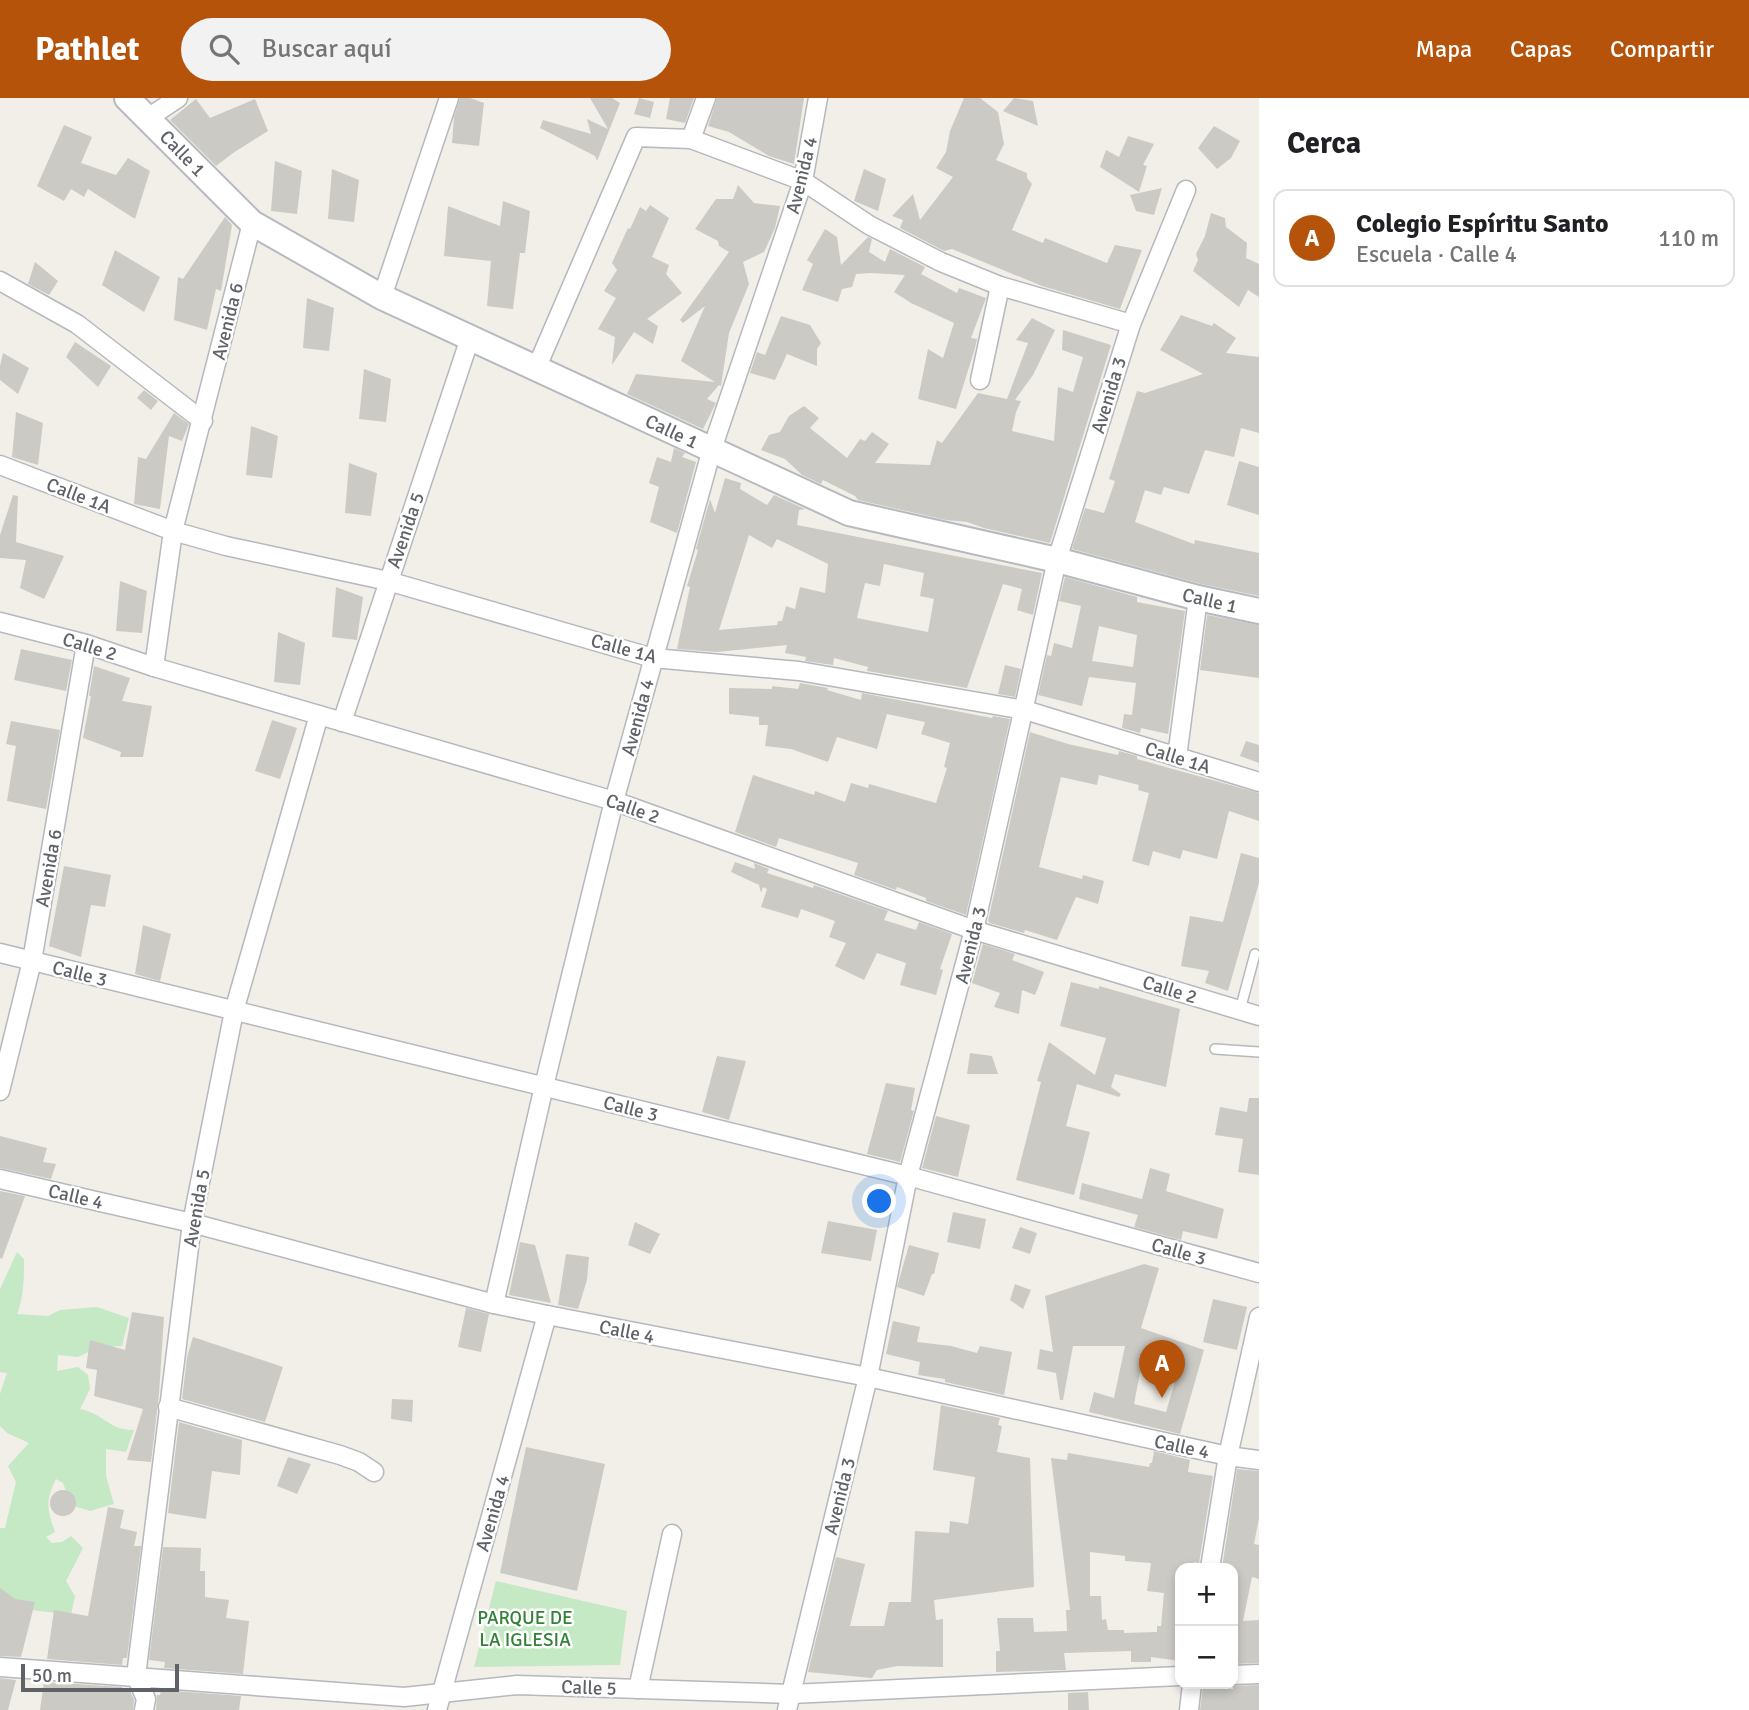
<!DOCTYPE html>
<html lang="es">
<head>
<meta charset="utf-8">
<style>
	body { margin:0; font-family:Signika,sans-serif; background:#f2f2f2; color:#202124 }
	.controls { position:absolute; right:21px; bottom:21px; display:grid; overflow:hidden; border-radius:14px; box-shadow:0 4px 10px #0003 }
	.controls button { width:63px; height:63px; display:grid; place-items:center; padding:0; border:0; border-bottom:2px solid #e0e0e0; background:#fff; color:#202124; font:35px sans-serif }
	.scale { position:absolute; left:21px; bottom:18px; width:158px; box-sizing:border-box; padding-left:7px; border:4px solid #5f6368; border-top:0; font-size:19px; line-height:24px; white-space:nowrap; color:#5f6368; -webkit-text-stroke:5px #fff; paint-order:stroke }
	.you { position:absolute; left:880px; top:1104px; width:24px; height:24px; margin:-18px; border:5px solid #fff; border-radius:50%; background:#1a73e8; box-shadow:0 0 0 10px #1a73e833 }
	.badge { display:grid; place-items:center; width:46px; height:46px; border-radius:50%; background:#b45309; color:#fff; font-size:23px; font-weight:700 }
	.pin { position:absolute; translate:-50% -58px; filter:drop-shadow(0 2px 4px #0008) }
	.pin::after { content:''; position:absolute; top:37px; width:24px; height:21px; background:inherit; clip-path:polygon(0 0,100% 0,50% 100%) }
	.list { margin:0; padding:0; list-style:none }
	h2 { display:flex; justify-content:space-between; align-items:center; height:91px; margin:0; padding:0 28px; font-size:30px }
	h2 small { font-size:23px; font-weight:400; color:#757577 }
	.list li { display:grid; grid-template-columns:46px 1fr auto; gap:21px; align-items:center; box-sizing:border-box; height:98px; margin:0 14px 14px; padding:0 14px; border:2px solid #e0e0e0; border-radius:14px }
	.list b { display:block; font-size:26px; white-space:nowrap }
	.list p { margin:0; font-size:23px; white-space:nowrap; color:#757577 }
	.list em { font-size:23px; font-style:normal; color:#757577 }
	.icon { flex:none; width:38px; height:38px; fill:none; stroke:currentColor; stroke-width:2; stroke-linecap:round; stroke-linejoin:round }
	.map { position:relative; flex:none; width:1259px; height:1612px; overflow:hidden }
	header { display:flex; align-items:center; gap:42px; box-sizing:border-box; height:98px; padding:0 35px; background:#b45309; color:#fff }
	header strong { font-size:33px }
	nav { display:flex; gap:38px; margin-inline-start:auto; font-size:24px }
	.search { width:490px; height:63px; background:#f2f2f2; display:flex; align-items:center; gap:18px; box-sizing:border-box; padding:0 24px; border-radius:38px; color:#757577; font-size:26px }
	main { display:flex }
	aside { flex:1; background:#fff }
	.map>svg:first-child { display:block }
	.green { fill:#c5e8c5 }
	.building { fill:#cccac5; fill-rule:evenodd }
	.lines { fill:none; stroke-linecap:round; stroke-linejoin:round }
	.lane-casing { stroke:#b5b8bc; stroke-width:12 }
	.street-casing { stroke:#b5b8bc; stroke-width:21 }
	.secondary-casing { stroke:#b6babf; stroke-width:28 }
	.lane { stroke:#fff; stroke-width:9 }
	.street { stroke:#fff; stroke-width:18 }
	.secondary { stroke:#fff; stroke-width:24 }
	.labels { text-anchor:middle; stroke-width:5; stroke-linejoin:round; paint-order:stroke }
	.street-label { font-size:19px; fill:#5f6368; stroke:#fff }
	.park-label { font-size:19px; fill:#348238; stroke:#fff }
</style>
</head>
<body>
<header>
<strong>Pathlet</strong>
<div class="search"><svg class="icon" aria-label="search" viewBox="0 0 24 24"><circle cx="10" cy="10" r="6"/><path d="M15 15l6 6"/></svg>Buscar aquí</div>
<nav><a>Mapa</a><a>Capas</a><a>Compartir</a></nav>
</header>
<main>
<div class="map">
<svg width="1259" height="1612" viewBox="0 0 1259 1612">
	<rect width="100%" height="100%" fill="#f1efe8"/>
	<g class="green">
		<path d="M17 1154 24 1161C24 1180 24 1199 17 1216L48 1218 60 1212 97 1209 129 1220 122 1248 99 1249 78 1259 58 1257 57 1273 78 1269 88 1277 90 1291 80 1311C103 1315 110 1333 134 1332L126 1354 106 1351V1378L114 1406 90 1413 71 1407 63 1385 56 1381C45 1404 47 1411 55 1434L46 1439 52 1445 62 1444 71 1438 83 1450 66 1483 75 1498 71 1517 8 1509 0 1501V1430H5L16 1384 8 1368 29 1345 7 1335 0 1328V1296L7 1275 0 1274V1191Z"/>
		<path d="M496 1483 627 1513 620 1567 474 1569Z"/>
	</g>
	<g class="building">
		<path d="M460 0H470L484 5 479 48 452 45 454 19Z"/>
		<path d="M590 0H612L620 5 597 63 595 58 540 30 543 22 591 36 587 21 608 31Z"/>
		<path d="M639 0 654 4 650 20 634 16Z"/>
		<path d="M670 0H694L685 25 666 21Z"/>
		<path d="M717 0H804L794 66 769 58 729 34 708 28Z"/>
		<path d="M964 0H980L998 14 1004 46 996 62 1027 75V80L1032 86 1012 132 1043 145 1045 140 1107 165 1115 147 1142 152 1120 211 1042 188 952 151 944 153 900 130 903 122 892 118 913 96 920 122 953 79 936 70 946 54 950 33Z"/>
		<path d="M1014 0 1033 3 1038 28 1003 13Z"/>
		<path d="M196 1 210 20 255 1 268 33 233 55 216 68 170 22Z"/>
		<path d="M64 27 92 39 81 65 116 77 128 60 150 73 135 121 88 91 84 99 71 91 64 103 37 88Z"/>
		<path d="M1214 28 1240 43 1231 60 1217 71 1198 50Z"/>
		<path d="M1128 38 1154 46 1143 67 1147 68 1139 94 1100 69 1106 52 1119 59Z"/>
		<path d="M275 63 302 73 297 116 271 113Z"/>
		<path d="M332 71 359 82 354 124 328 121Z"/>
		<path d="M864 71 886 81 878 113 854 103Z"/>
		<path d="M738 87 754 105 780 108 775 130 764 154 743 164 749 186 729 235 721 288 719 287 707 301 716 305 703 331 627 296 636 276 715 284 681 263 705 208 683 225 680 222 729 154 719 148 718 143 695 131 716 101H733Z"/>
		<path d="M1162 90 1154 117 1136 113 1130 97Z"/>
		<path d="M503 103 530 113 525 155H520L513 211 487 208 491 163 444 158 448 108 500 128Z"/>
		<path d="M650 107 669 120 652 159 669 167 666 176 682 195 647 221 658 228 653 246 634 234 612 267 615 239 598 231 616 200 604 193 617 172 612 165 628 130 630 131 640 109 646 113Z"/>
		<path d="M1211 115 1225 120 1226 129 1247 145 1246 160 1259 166V199L1248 192 1239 209 1193 173 1198 162 1196 156 1205 138Z"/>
		<path d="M225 119 232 127 221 193 216 191 207 232 174 222 178 179 183 181Z"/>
		<path d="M825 131 837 139 841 167 868 139 872 141 869 154 885 164 890 151 925 169 921 176 957 195 959 190 986 200 971 240 977 241 975 250 956 311 918 301 928 251 943 260 954 225 911 205 894 194 905 177 871 175 856 176 852 189 842 191 838 204 802 192 813 166 807 162Z"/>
		<path d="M115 152 160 179 144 214 102 187Z"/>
		<path d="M35 164 58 183 49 197 28 186Z"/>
		<path d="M307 200 334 210 329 253 303 250Z"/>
		<path d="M1181 217 1212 228 1214 225 1236 240 1226 255 1259 259V335L1241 330 1234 359 1205 352 1189 396 1164 389 1161 397 1145 392 1135 424 1194 446 1195 442 1259 455V498L1201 486 1072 451 1085 410 1104 415 1115 383 1109 381 1137 293 1145 295 1203 276 1160 252Z"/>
		<path d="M781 218 810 227 821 245 817 251V268L787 256 775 282 750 275 757 254 765 257Z"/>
		<path d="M1032 220 1055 232 1033 277 1015 302 1021 303 1016 314 1012 333 1054 343 1058 289 1073 294 1083 259 1062 252 1063 232 1111 247 1050 445 984 430 967 424 946 422 858 402 855 398 823 382 821 386 802 377 785 361 761 352 769 337 780 334 789 318 804 308 819 320 810 330 847 360 860 341 865 343 872 334 889 346 875 365 930 367 937 342 942 345 978 295 1007 301 1028 245 1016 242Z"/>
		<path d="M75 244 111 268 98 289 66 259Z"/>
		<path d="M3 255 29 270 18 296 0 282V268Z"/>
		<path d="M364 271 391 281 386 324 359 321Z"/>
		<path d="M144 292 158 303 151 312 137 300Z"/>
		<path d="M16 314 43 325 38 367 12 359Z"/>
		<path d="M174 315 189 326 182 343 169 338 160 411 134 406 138 359 146 361Z"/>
		<path d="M251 328 278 338 272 380 246 377Z"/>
		<path d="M674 350 685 355 682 359 696 364 677 435 650 424 659 389 649 385 657 359 671 364Z"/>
		<path d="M1239 363 1259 369V417L1227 407Z"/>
		<path d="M349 365 377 375 371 418 345 415Z"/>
		<path d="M725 380 741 385 740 391 767 407 774 397 805 411 799 412 797 427 1042 475 1033 517 1017 512 1022 491 1003 486 967 590 867 573 868 569 834 560 833 567 805 563 806 559 785 555 787 547 717 554 677 551 690 489 687 488 698 452 696 451 710 401 715 415ZM749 437 772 450 777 441 828 466 825 495 800 489 795 511 786 508 782 523H778L777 527 719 532ZM884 466 924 475 920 498 934 501 928 534 857 520 865 485 880 488Z"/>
		<path d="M13 397 18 398 16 444 64 458 44 501 20 490 26 462 0 460V437Z"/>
		<path d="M1065 479 1137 499V504L1185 513 1168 636 1141 630 1140 635 1122 630 1124 616 1132 617 1136 585 1089 579 1082 608 1038 597 1047 557 1051 558 1054 545 1072 550 1081 508 1059 503ZM1099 528 1137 537 1133 569 1092 563Z"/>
		<path d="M120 483 147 493 142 535 116 533Z"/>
		<path d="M336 489 363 499 357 542 332 539Z"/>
		<path d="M1207 517 1259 527V580L1200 572Z"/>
		<path d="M278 534 305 545 300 587 274 584Z"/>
		<path d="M21 551 72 562 66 593 14 582Z"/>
		<path d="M1005 567 1021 571 1015 599 998 596Z"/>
		<path d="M94 568 130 580 122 603 152 608 143 659H120L121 654 83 640 91 598H89Z"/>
		<path d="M800 585 828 590 827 592 861 602 862 595 992 620 993 618 1010 621 966 817 926 803V800L897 789 896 792 854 777 858 765 779 740 776 749 735 734 753 677 814 697 815 693 845 704 851 685 868 690 869 686 936 705 947 670 944 669 950 645 921 636 925 624 887 616 877 651 837 639 828 664 791 651 765 648 768 627H759V619L729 616V590L772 591V588L798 591Z"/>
		<path d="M272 622 297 630 280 681 255 673Z"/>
		<path d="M11 623 60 632 46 711 7 703 16 648 6 646Z"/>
		<path d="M1030 634 1068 646 1118 657 1119 653 1137 658V661L1259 695V723L1229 713 1217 761 1183 752 1180 761 1153 753 1149 768 1132 763 1149 695 1138 692 1139 687 1099 677 1097 687 1061 679 1039 769 1082 781 1083 777 1104 783 1098 806 1076 799 1057 842 1025 832 1024 835 990 825 988 823Z"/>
		<path d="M1246 643 1259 647V665L1240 658Z"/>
		<path d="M1241 755 1259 760V785L1228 893 1205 885 1209 873 1181 868 1190 818 1223 824Z"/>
		<path d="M735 764 755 771 754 765 769 771 767 775 813 790 814 787 888 813 884 822 916 832 919 824 952 836 940 871 943 872 936 897 900 887 906 865 877 855 864 882 835 868 846 845 829 839 835 823 801 811 798 820 761 809 767 791 763 789 761 795 759 787 731 774Z"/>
		<path d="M64 768 111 777 105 809 91 807 81 859 49 848Z"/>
		<path d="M143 827 171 836 160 883 135 876Z"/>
		<path d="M983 846 1015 856 1012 862 1044 874 1035 897 1022 892 1019 916 994 909 1000 895 972 885Z"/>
		<path d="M1071 884 1099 891V888L1180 911 1166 989 1115 976 1111 989 1121 996 1119 999 1077 986 1066 1028 1090 1034 1074 1097 1016 1082 1041 984 1037 983 1049 944 1095 977 1106 940 1060 928Z"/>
		<path d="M970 955 992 958 998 976H967Z"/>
		<path d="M717 958 746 963 729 1022 702 1014Z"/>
		<path d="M886 985 915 990 911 1012 914 1013 900 1064 867 1056Z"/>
		<path d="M1249 1000H1259V1077L1238 1074 1243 1041 1215 1037 1220 1009 1247 1014Z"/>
		<path d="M936 1018 970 1027 958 1079 922 1070Z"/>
		<path d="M0 1038 47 1050 43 1064 56 1066 51 1081 0 1070Z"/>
		<path d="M1150 1070 1170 1076 1166 1093 1224 1111 1217 1141 1183 1133 1181 1142 1134 1129 1138 1117 1079 1101 1082 1085 1142 1101Z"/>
		<path d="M0 1093 25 1098 2 1161 0 1160Z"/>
		<path d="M953 1114 986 1121 980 1151 947 1144Z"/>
		<path d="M828 1123 877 1132 871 1163 821 1155Z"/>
		<path d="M635 1124 660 1136 650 1156 628 1147Z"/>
		<path d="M1020 1129 1037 1135 1030 1156 1012 1150Z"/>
		<path d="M520 1144 535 1147 551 1205 509 1197Z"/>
		<path d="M909 1147 939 1155 934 1176H932L924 1198 897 1189Z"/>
		<path d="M566 1156 589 1159 587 1182 578 1211 558 1207Z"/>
		<path d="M1144 1166 1159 1170 1141 1230 1204 1252 1180 1336 1089 1314 1094 1294 1114 1300 1125 1248H1073L1063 1302H1060L1056 1275 1037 1271 1040 1251 1053 1254 1045 1198ZM1144 1254 1180 1267 1166 1314 1134 1306Z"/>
		<path d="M1015 1186 1031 1192 1023 1211 1010 1202Z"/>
		<path d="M1213 1201 1247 1209 1237 1252 1203 1244Z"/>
		<path d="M466 1210 489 1216 481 1254 458 1249Z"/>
		<path d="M132 1214 164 1219 159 1296 151 1364 127 1362 143 1311 94 1298 97 1272 86 1270 90 1242 125 1252Z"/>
		<path d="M893 1223 920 1229 917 1244 951 1248 977 1255 980 1248 1012 1254 1004 1297 945 1284V1281L918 1277 920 1264 886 1256Z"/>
		<path d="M193 1239 283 1269 265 1324 182 1301 187 1259Z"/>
		<path d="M392 1301 413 1302 412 1324 391 1321Z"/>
		<path d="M941 1307 1000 1320 998 1327 1002 1328 997 1354 1030 1360 1034 1489 934 1502 936 1522 943 1521V1569L897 1568 877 1572 872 1580 808 1574 836 1459 865 1466 850 1528H884L889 1504H911L915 1433 949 1435 950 1423 968 1426 975 1379 933 1372Z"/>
		<path d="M179 1324 242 1342 240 1377 212 1373 206 1421 168 1415Z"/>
		<path d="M526 1349 605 1366 577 1493 500 1475Z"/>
		<path d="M1154 1353 1190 1362 1188 1374 1213 1378 1199 1465 1194 1464 1193 1470H1180V1563L1151 1559V1564H1131V1553L1064 1555 1066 1572 996 1574V1553H1000L997 1520H1033L1034 1534 1067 1533 1066 1512H1070L1051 1360 1067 1362 1068 1355 1149 1369 1150 1365H1152ZM1090 1454 1125 1458V1463L1151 1465 1147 1493 1164 1495 1161 1528H1157V1534L1124 1535V1532H1108L1106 1521 1102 1522 1101 1498H1090Z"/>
		<path d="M288 1359 311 1366 297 1396 277 1388Z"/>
		<path d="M1237 1371 1259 1373V1420L1254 1446 1259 1447V1481L1252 1479 1243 1523 1259 1522V1565L1233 1566V1470H1222Z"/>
		<circle cx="63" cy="1405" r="13"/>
		<path d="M108 1409 124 1412 120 1430 137 1434 134 1448H141L127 1560H123L122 1567 47 1561 54 1512 88 1518Z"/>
		<path d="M163 1449 201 1450 200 1473H205V1499L229 1502 226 1520 249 1523 243 1576 164 1570 165 1564 149 1562Z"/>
		<path d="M0 1490 15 1501 35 1504 21 1559 0 1558Z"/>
		<path d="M0 1580 16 1582 8 1612H0Z"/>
		<path d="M44 1584 122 1589 121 1592 130 1593 134 1602 133 1612H40Z"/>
		<path d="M1259 1587V1612H1200L1203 1589 1233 1591V1588Z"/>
		<path d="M161 1592 241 1598 239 1612H156L157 1597H160Z"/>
		<path d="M1088 1594 1089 1612H1068V1595Z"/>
	</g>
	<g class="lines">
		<g class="lane-casing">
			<g id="lane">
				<path d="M1240 912 1255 856"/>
				<path d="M1215 951 1259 954"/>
			</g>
		</g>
		<g class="street-casing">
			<g id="street">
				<path d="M148 20 178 0"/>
				<path d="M691 41 706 0"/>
				<path d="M0 183 77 226 203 323"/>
				<path d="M382 199 449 0"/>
				<path d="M536 271 636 39 691 41 803 83 869 127 941 164 1000 188 1131 226"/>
				<path d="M980 282 1000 188"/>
				<path d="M0 367 173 433 226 448 388 483 653 560 799 573 1025 612 1259 684"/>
				<path d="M0 524 86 546 154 569 614 703 974 832 1259 918"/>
				<path d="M154 569 173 433 252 125"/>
				<path d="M342 624 470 240"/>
				<path d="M1177 659 1198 500"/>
				<path d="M0 855 908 1078 1259 1175"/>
				<path d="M0 993 32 863 86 546"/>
				<path d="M0 1081 192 1125 494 1206 547 1217 868 1279 1228 1358 1259 1362"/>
				<path d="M494 1206 544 988 614 703 712 351 803 83 818 0"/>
				<path d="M168 1309 340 1357 359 1364 374 1374"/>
				<path d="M1210 1470 1228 1358 1259 1219"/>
				<path d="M0 1569 404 1599 517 1587 791 1596 1180 1578"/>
				<path d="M1233 1577 1259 1576"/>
				<path d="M638 1591 672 1436"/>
				<path d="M144 1612 146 1601 136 1578 192 1125 234 913 319 617"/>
				<path d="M437 1612 547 1217"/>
				<path d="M787 1612 868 1279 908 1078 974 832 1057 462 1131 226 1186 92"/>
				<path d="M1189 1612 1192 1586"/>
			</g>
		</g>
		<g class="secondary-casing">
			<path id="secondary" d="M127 0 252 125 382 199 849 415 1057 462 1198 500 1259 513"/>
		</g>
		<use href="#lane" class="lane"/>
		<use href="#street" class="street"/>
		<use href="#secondary" class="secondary"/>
	</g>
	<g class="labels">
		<g class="street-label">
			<text transform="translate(183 55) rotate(46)" y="7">Calle 1</text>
			<text transform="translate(801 77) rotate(-76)" y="7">Avenida 4</text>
			<text transform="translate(227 223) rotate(-76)" y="7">Avenida 6</text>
			<text transform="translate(1108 297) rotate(-73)" y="7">Avenida 3</text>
			<text transform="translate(672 333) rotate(25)" y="7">Calle 1</text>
			<text transform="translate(79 397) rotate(21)" y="7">Calle 1A</text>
			<text transform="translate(405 432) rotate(-71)" y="7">Avenida 5</text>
			<text transform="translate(1210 502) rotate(13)" y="7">Calle 1</text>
			<text transform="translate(90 548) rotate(17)" y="7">Calle 2</text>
			<text transform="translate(624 550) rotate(15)" y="7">Calle 1A</text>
			<text transform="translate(637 619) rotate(-75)" y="7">Avenida 4</text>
			<text transform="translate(1178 659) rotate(17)" y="7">Calle 1A</text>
			<text transform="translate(633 710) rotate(19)" y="7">Calle 2</text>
			<text transform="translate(48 770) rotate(-80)" y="7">Avenida 6</text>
			<text transform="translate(970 847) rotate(-76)" y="7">Avenida 3</text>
			<text transform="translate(80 875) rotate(14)" y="7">Calle 3</text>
			<text transform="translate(1170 891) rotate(17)" y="7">Calle 2</text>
			<text transform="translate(631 1010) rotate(14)" y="7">Calle 3</text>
			<text transform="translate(76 1098) rotate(13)" y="7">Calle 4</text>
			<text transform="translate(196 1110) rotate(-80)" y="7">Avenida 5</text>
			<text transform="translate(1179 1153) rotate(16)" y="7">Calle 3</text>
			<text transform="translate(627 1233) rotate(11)" y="7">Calle 4</text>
			<text transform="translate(1182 1348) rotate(12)" y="7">Calle 4</text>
			<text transform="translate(839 1398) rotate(-76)" y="7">Avenida 3</text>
			<text transform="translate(492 1415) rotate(-74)" y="7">Avenida 4</text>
			<text transform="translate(589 1589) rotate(2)" y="7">Calle 5</text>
		</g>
		<g class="park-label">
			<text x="525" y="1526">PARQUE DE<tspan x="525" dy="22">LA IGLESIA</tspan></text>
		</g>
	</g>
</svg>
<div class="controls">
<button>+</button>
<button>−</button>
</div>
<div class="scale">50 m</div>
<div class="you"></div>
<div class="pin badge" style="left:1162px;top:1300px">A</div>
</div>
<aside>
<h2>Cerca<small></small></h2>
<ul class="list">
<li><span class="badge">A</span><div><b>Colegio Espíritu Santo</b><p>Escuela · Calle 4</p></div><em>110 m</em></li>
</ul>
</aside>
</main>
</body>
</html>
